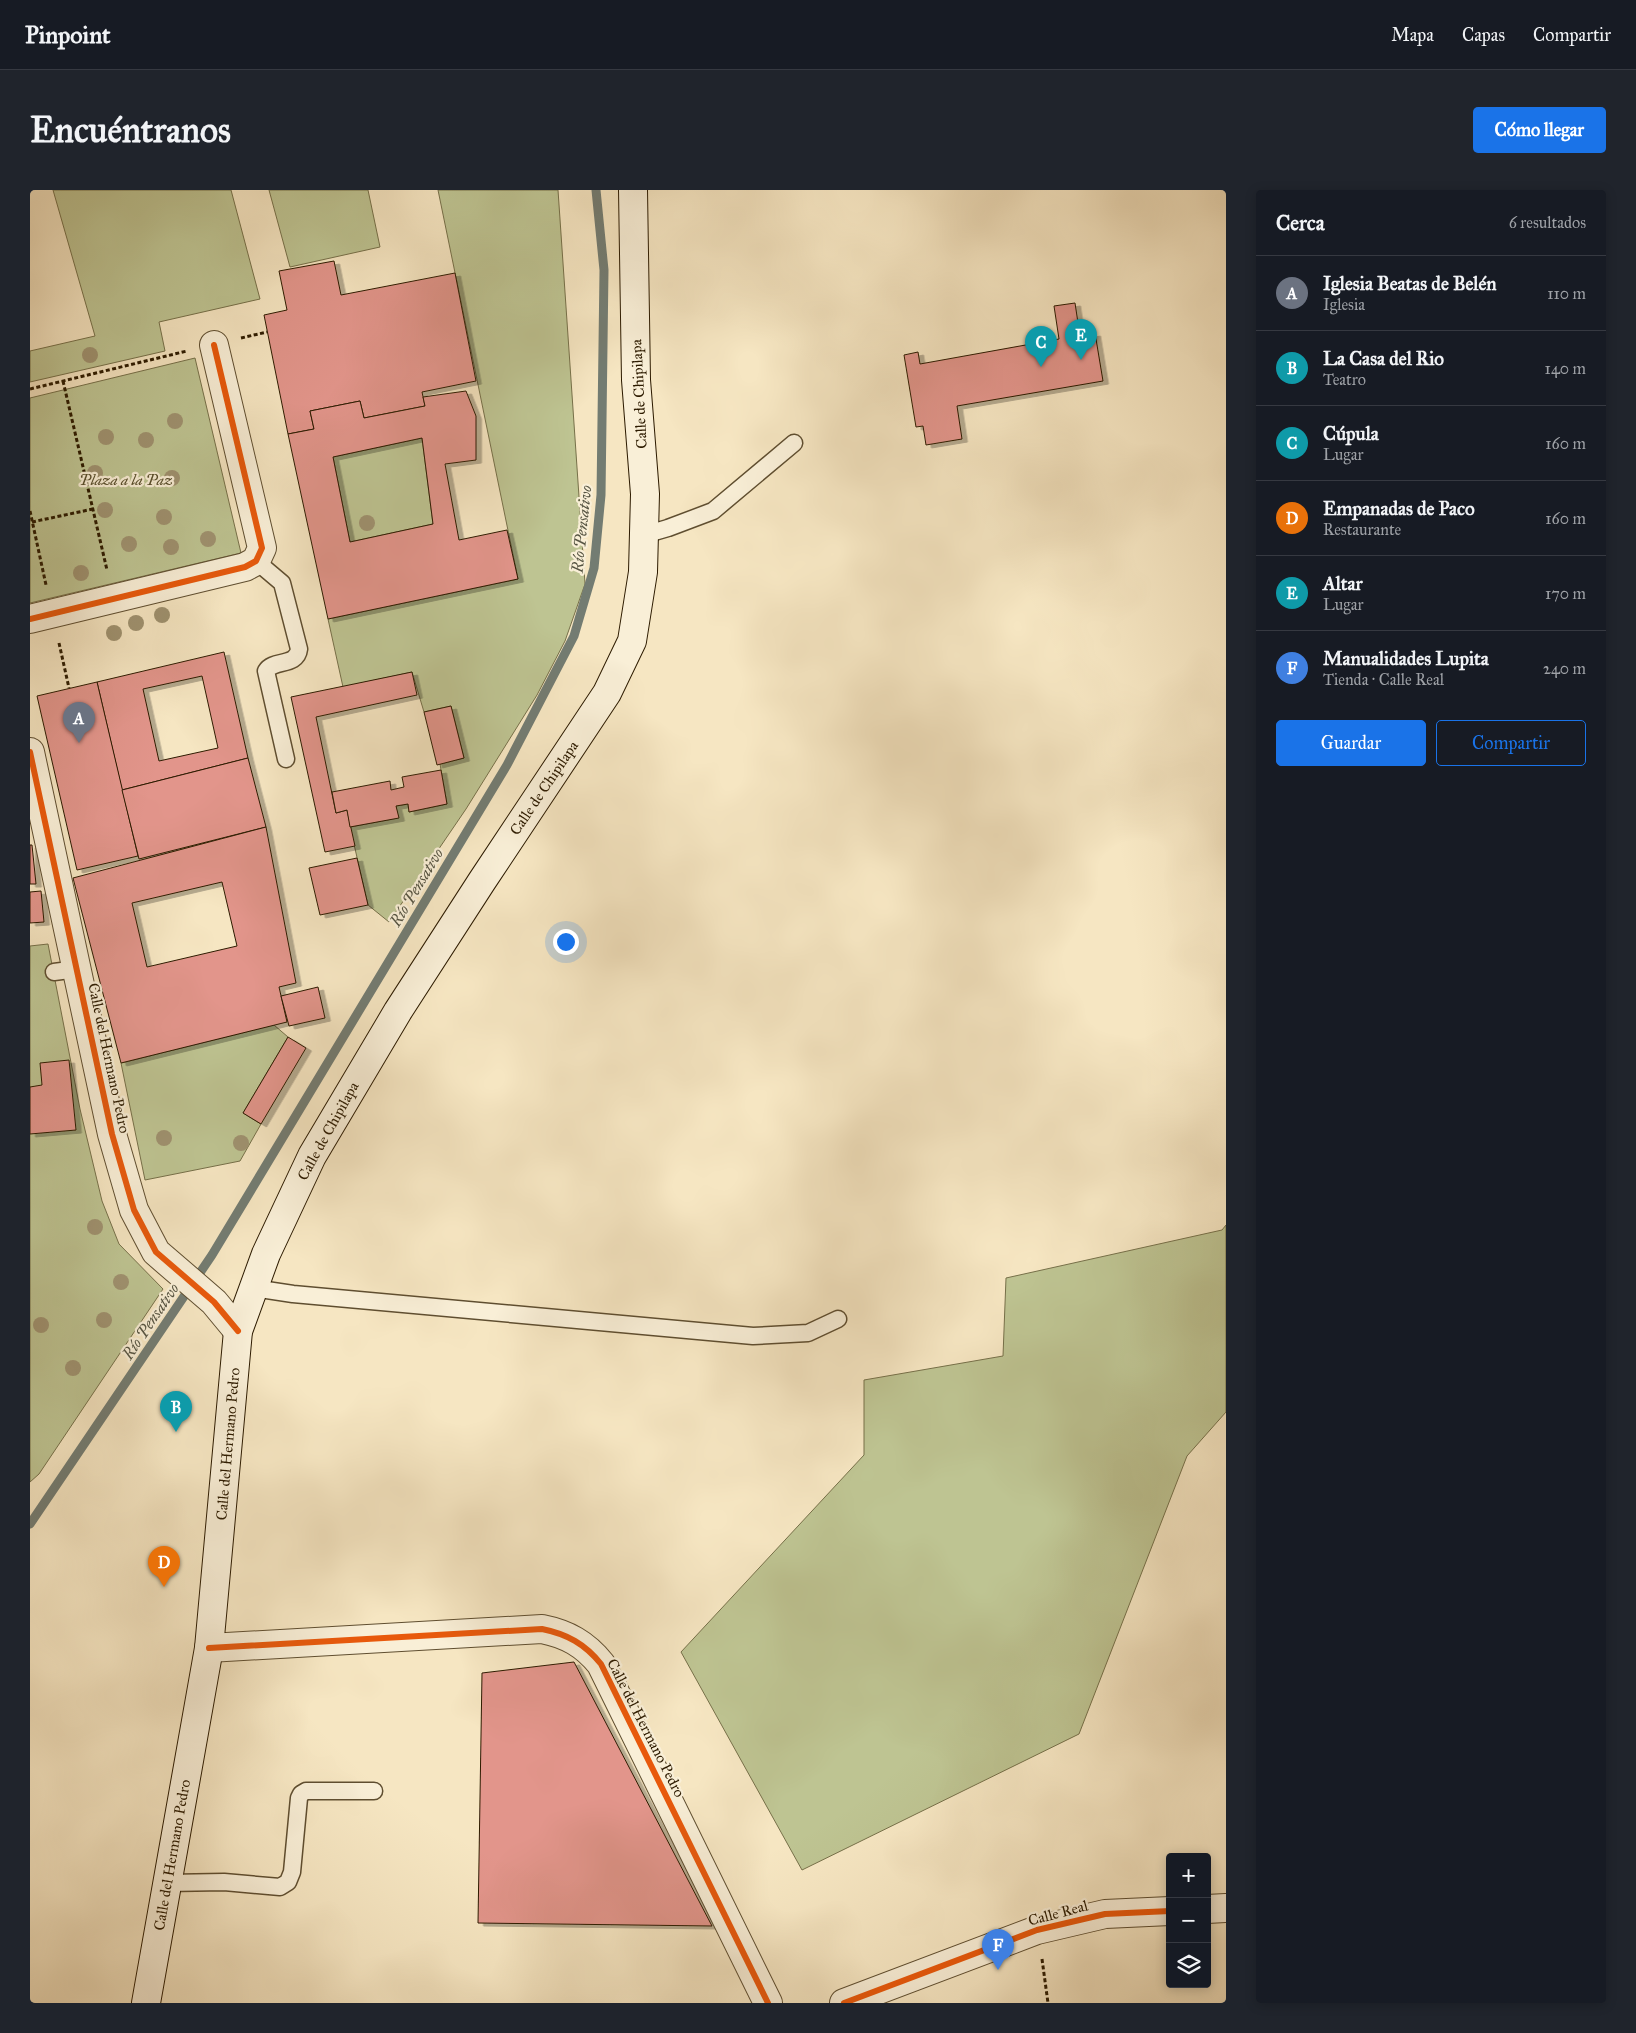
<!DOCTYPE html>
<html lang="es">
<head>
<meta charset="utf-8">
<style>
	body { margin:0; font-family:"IM FELL Great Primer",serif; background:#20242c; color:#f1f3f6 }
	.controls { position:absolute; right:15px; bottom:15px; display:grid; overflow:hidden; border-radius:5px; box-shadow:0 2px 12px #0003 }
	.controls button { width:45px; height:45px; display:grid; place-items:center; padding:0; border:0; border-bottom:1px solid #363941; background:#171b24; color:#f1f3f6; font:25px sans-serif }
	.you { position:absolute; left:535px; top:751px; width:18px; height:18px; margin:-12px; border:4px solid #fff; border-radius:50%; background:#1a73e8; box-shadow:0 0 0 8px #1a73e833 }
	.badge { display:grid; place-items:center; width:32px; height:32px; border-radius:50%; background:#1a73e8; color:#fff; font-size:16px; font-weight:700 }
	.pin { position:absolute; translate:-50% -41px; filter:drop-shadow(0 1px 2px #0008) }
	.pin::after { content:''; position:absolute; top:26px; width:18px; height:15px; background:inherit; clip-path:polygon(0 0,100% 0,50% 100%) }
	.list { margin:0; padding:0; list-style:none }
	h2 { display:flex; justify-content:space-between; align-items:center; height:65px; margin:0; padding:0 20px; font-size:21px }
	h2 small { font-size:16px; font-weight:400; color:#9ea1a6 }
	.list li { display:grid; grid-template-columns:32px 1fr auto; gap:15px; align-items:center; box-sizing:border-box; height:75px; padding:0 20px; border-top:1px solid #363941 }
	.list b { display:block; font-size:19px; white-space:nowrap }
	.list p { margin:0; font-size:16px; white-space:nowrap; color:#9ea1a6 }
	.list em { font-size:16px; font-style:normal; color:#9ea1a6 }
	.actions { display:flex; gap:10px; padding:15px 20px }
	.actions a { flex:1; padding:11px 0; border:1px solid #1a73e8; border-radius:5px; text-align:center; font-size:18px; color:#1a73e8 }
	.actions .main { background:#1a73e8; color:#fff }
	.icon { flex:none; width:28px; height:28px; fill:none; stroke:currentColor; stroke-width:2; stroke-linecap:round; stroke-linejoin:round }
	.map { position:relative; flex:none; width:1196px; height:1813px; overflow:hidden; border-radius:5px }
	header { display:flex; align-items:center; gap:30px; box-sizing:border-box; height:70px; padding:0 25px; background:#171b24; border-bottom:1px solid #363941 }
	header strong { font-size:24px }
	nav { display:flex; gap:28px; margin-inline-start:auto; font-size:18px }
	.intro { display:flex; align-items:center; justify-content:space-between; box-sizing:border-box; height:120px; padding:0 30px }
	h1 { margin:0; font-size:35px }
	.button { padding:12px 22px; border-radius:5px; background:#1a73e8; color:#fff; font-size:18px; font-weight:700 }
	main { display:flex; gap:30px; padding:0 30px }
	aside { flex:1; background:#171b24; border-radius:5px; box-shadow:0 2px 12px #0003 }
	.map>svg:first-child { display:block }
	.green { fill:#bec492; stroke:#767049 }
	.lines { fill:none; stroke-linecap:round; stroke-linejoin:round }
	.stream { stroke:#737c72; stroke-width:9 }
	.building { fill:#e2958b; stroke:#2d1b00; fill-rule:evenodd; filter:url(#shadow) }
	.service-casing { stroke:#5f4e30; stroke-width:19 }
	.minor-casing { stroke:#5f4e30; stroke-width:30 }
	.tertiary-casing { stroke:#5f4e30; stroke-width:30 }
	.secondary-casing { stroke:#2d1b00; stroke-width:30 }
	.path { stroke:#2d1b00; stroke-width:3; stroke-dasharray:4 2.5; stroke-linecap:butt }
	.service { stroke:#f9efd7; stroke-width:16 }
	.minor { stroke:#f9efd7; stroke-width:28 }
	.tertiary { stroke:#f9efd7; stroke-width:28 }
	.secondary { stroke:#f9efd7; stroke-width:28 }
	.cycleway-casing { stroke:#f9efd7; stroke-width:9 }
	.cycleway { stroke:#e8590c; stroke-width:6 }
	.tree { fill:#9f9270 }
	.labels { text-anchor:middle; stroke-width:4.5; stroke-linejoin:round; paint-order:stroke }
	.street-label { font-size:15px; fill:#2d1b00; stroke:#f9efd7 }
	.park-label { font-size:15px; font-style:italic; fill:#584e2c; stroke:#f9efd7 }
	.water-label { font-size:16px; font-style:italic; fill:#565442; stroke:#f9efd7 }
</style>
</head>
<body>
<header>
<strong>Pinpoint</strong>
<nav><a>Mapa</a><a>Capas</a><a>Compartir</a></nav>
</header>
<div class="intro"><h1>Encuéntranos</h1><a class="button">Cómo llegar</a></div>
<main>
<div class="map">
<svg width="1196" height="1813" viewBox="0 0 1196 1813">
	<defs>
		<filter id="shadow"><feDropShadow dx="5.5" dy="3" stdDeviation="0" flood-color="#0004"/></filter>
	</defs>
	<rect width="100%" height="100%" fill="#f6e6c2"/>
	<filter id="stains"><feTurbulence type="fractalNoise" baseFrequency=".004" numOctaves="4"/><feColorMatrix values="0 0 0 0 .2 0 0 0 0 .09 0 0 0 0 .02 0 0 0 .5 -.17"/></filter>
	<radialGradient id="worn" r=".72"><stop offset=".6" stop-color="#630" stop-opacity="0"/><stop offset="1" stop-color="#630" stop-opacity=".3"/></radialGradient>
	<g class="green">
		<path d="M23 0H201L230 109 129 132 135 161 0 192V161L65 146Z"/>
		<path d="M239 0H338L350 57 260 77Z"/>
		<path d="M408 0H528L555 394 535 451 507 505 436 619 359 732 338 715 320 637 368 628 366 616 378 614 379 622 417 614 410 574 434 568 421 516 394 522 382 482 313 497 298 429 488 389Z"/>
		<path d="M165 168 211 363 0 413V208Z"/>
		<path d="M392 248 403 334 320 352 303 267Z"/>
		<path d="M18 754 50 919 72 1011 89 1054 133 1099 9 1284 0 1292V756Z"/>
		<path d="M244 835 258 847 213 923 231 934 210 971 115 990 91 873Z"/>
		<path d="M1196 1035V1222L1157 1266 1049 1544 772 1680 651 1462 834 1265V1190L973 1166 976 1088 1192 1040Z"/>
	</g>
	<g class="lines">
		<path class="stream" d="M0 1334 182 1065 477 575 544 446 564 378 571 305 574 80 566 0"/>
	</g>
	<g class="building">
		<path d="M304 71 311 105 425 83 446 191 392 202 395 216 334 228 330 211 280 221 284 239 258 244 234 125 257 120 249 81Z"/>
		<path d="M1045 113 1050 146 1065 143 1073 191 927 216 932 249 896 255 893 236 886 237 874 165 888 162 890 174 1029 149 1024 116Z"/>
		<path d="M436 201 446 226V270L415 274 429 350 477 340 488 389 298 429 258 244 284 239 280 221 330 211 334 228 395 216 393 207ZM392 248 403 334 320 352 303 267Z"/>
		<path d="M194 462 218 568 92 600 67 492ZM172 486 188 558 129 571 113 499Z"/>
		<path d="M382 482 387 505 286 527 306 623 317 620 325 656 295 662 261 507Z"/>
		<path d="M67 492 108 666 47 680 7 506Z"/>
		<path d="M421 516 434 568 407 575 394 522Z"/>
		<path d="M218 568 236 637 109 669 92 600Z"/>
		<path d="M411 580 417 614 379 622 378 614 366 616 369 628 320 637 317 620 306 623 302 602 360 591 361 600 374 597 372 587Z"/>
		<path d="M236 637 266 793 249 797 257 832 91 873 43 688ZM192 692 207 756 117 777 102 713Z"/>
		<path d="M0 655H2L6 694H0Z"/>
		<path d="M327 668 338 715 290 725 279 678Z"/>
		<path d="M11 701 14 732 0 733V702Z"/>
		<path d="M288 797 295 828 259 836 251 806Z"/>
		<path d="M258 847 276 858 231 934 213 923Z"/>
		<path d="M39 870 46 940 0 944V897L12 895 10 873Z"/>
		<path d="M544 1472 634 1644 682 1736 448 1733 452 1483Z"/>
	</g>
	<g class="lines">
		<g class="service-casing">
			<g id="service">
				<path d="M614 345 638 338 683 321 764 253"/>
				<path d="M226 371 252 393 269 459C267 477 243 469 236 481L256 569"/>
				<path d="M24 782 47 779"/>
				<path d="M223 1098 263 1104 723 1146 778 1143 808 1129"/>
				<path d="M137 1693 194 1692 250 1697 258 1692 262 1682 269 1608 271 1604 276 1601H344"/>
			</g>
		</g>
		<g class="minor-casing">
			<g id="minor">
				<path d="M0 429 215 377 226 371 232 358 184 155"/>
				<path d="M0 562 82 944 104 1020 126 1062 184 1112 208 1141"/>
				<path d="M179 1458 512 1439C537 1444 555 1454 571 1474L738 1813"/>
			</g>
		</g>
		<g class="tertiary-casing">
			<g id="tertiary">
				<path d="M1177 1719 1196 1718"/>
				<path d="M814 1813 1007 1740 1075 1724 1140 1721"/>
			</g>
		</g>
		<g class="secondary-casing">
			<path id="secondary" d="M116 1813 179 1458 208 1141 236 1064 282 966 368 821 452 691 577 503 602 451 613 382 615 304 606 190 603 0"/>
		</g>
		<g class="path">
			<path d="M211 148 237 142"/>
			<path d="M33 191 77 380"/>
			<path d="M0 199 157 161"/>
			<path d="M0 321 16 395"/>
			<path d="M2 332 63 319"/>
			<path d="M29 453 39 498"/>
			<path d="M1012 1769 1018 1813"/>
		</g>
		<use href="#service" class="service"/>
		<use href="#minor" class="minor"/>
		<use href="#tertiary" class="tertiary"/>
		<use href="#secondary" class="secondary"/>
		<g class="cycleway-casing">
			<g id="cycleway">
				<path d="M0 429 215 377 226 371 232 358 184 155"/>
				<path d="M0 562 82 944 104 1020 126 1062 184 1112 208 1141"/>
				<path d="M179 1458 512 1439C537 1444 555 1454 571 1474L738 1813"/>
				<path d="M814 1813 1007 1740 1075 1724 1140 1721"/>
			</g>
		</g>
		<use href="#cycleway" class="cycleway"/>
	</g>
	<g class="tree">
		<circle cx="60" cy="165" r="8"/>
		<circle cx="145" cy="231" r="8"/>
		<circle cx="76" cy="247" r="8"/>
		<circle cx="116" cy="250" r="8"/>
		<circle cx="65" cy="283" r="8"/>
		<circle cx="142" cy="288" r="8"/>
		<circle cx="75" cy="320" r="8"/>
		<circle cx="134" cy="327" r="8"/>
		<circle cx="337" cy="333" r="8"/>
		<circle cx="178" cy="349" r="8"/>
		<circle cx="99" cy="354" r="8"/>
		<circle cx="141" cy="357" r="8"/>
		<circle cx="51" cy="383" r="8"/>
		<circle cx="132" cy="425" r="8"/>
		<circle cx="106" cy="433" r="8"/>
		<circle cx="84" cy="443" r="8"/>
		<circle cx="134" cy="948" r="8"/>
		<circle cx="211" cy="953" r="8"/>
		<circle cx="65" cy="1037" r="8"/>
		<circle cx="91" cy="1092" r="8"/>
		<circle cx="74" cy="1130" r="8"/>
		<circle cx="11" cy="1135" r="8"/>
		<circle cx="43" cy="1178" r="8"/>
	</g>
	<g class="labels">
		<g class="street-label">
			<text transform="translate(609 204) rotate(-93)" y="5">Calle de Chipilapa</text>
			<text transform="translate(514 598) rotate(-56)" y="5">Calle de Chipilapa</text>
			<text transform="translate(79 868) rotate(78)" y="5">Calle del Hermano Pedro</text>
			<text transform="translate(298 941) rotate(-61)" y="5">Calle de Chipilapa</text>
			<text transform="translate(198 1254) rotate(-85)" y="5">Calle del Hermano Pedro</text>
			<text transform="translate(616 1538) rotate(63)" y="5">Calle del Hermano Pedro</text>
			<text transform="translate(142 1665) rotate(-80)" y="5">Calle del Hermano Pedro</text>
			<text transform="translate(1028 1723) rotate(-15)" y="5">Calle Real</text>
		</g>
		<g class="park-label">
			<text x="96" y="295">Plaza a la Paz</text>
		</g>
		<g class="water-label">
			<text transform="translate(551 339) rotate(-84)" y="6">Río Pensativo</text>
			<text transform="translate(386 697) rotate(-59)" y="6">Río Pensativo</text>
			<text transform="translate(120 1131) rotate(-56)" y="6">Río Pensativo</text>
		</g>
	</g>
	<rect width="100%" height="100%" filter="url(#stains)"/>
	<rect width="100%" height="100%" fill="url(#worn)"/>
</svg>
<div class="controls">
<button>+</button>
<button>−</button>
<button><svg class="icon" aria-label="layers" viewBox="0 0 24 24"><path d="M12 4l9 5-9 5-9-5zM3 14l9 5 9-5"/></svg></button>
</div>
<div class="you"></div>
<div class="pin badge" style="left:49px;top:553px;background:#6b7280">A</div>
<div class="pin badge" style="left:146px;top:1242px;background:#0f9aa8">B</div>
<div class="pin badge" style="left:1011px;top:177px;background:#0f9aa8">C</div>
<div class="pin badge" style="left:134px;top:1397px;background:#e8710a">D</div>
<div class="pin badge" style="left:1051px;top:170px;background:#0f9aa8">E</div>
<div class="pin badge" style="left:968px;top:1780px;background:#3f7fe0">F</div>
</div>
<aside>
<h2>Cerca<small>6 resultados</small></h2>
<ul class="list">
<li><span class="badge" style="background:#6b7280">A</span><div><b>Iglesia Beatas de Belén</b><p>Iglesia</p></div><em>110 m</em></li>
<li><span class="badge" style="background:#0f9aa8">B</span><div><b>La Casa del Rio</b><p>Teatro</p></div><em>140 m</em></li>
<li><span class="badge" style="background:#0f9aa8">C</span><div><b>Cúpula</b><p>Lugar</p></div><em>160 m</em></li>
<li><span class="badge" style="background:#e8710a">D</span><div><b>Empanadas de Paco</b><p>Restaurante</p></div><em>160 m</em></li>
<li><span class="badge" style="background:#0f9aa8">E</span><div><b>Altar</b><p>Lugar</p></div><em>170 m</em></li>
<li><span class="badge" style="background:#3f7fe0">F</span><div><b>Manualidades Lupita</b><p>Tienda · Calle Real</p></div><em>240 m</em></li>
</ul>
<div class="actions"><a class="main">Guardar</a><a>Compartir</a></div>
</aside>
</main>
</body>
</html>
